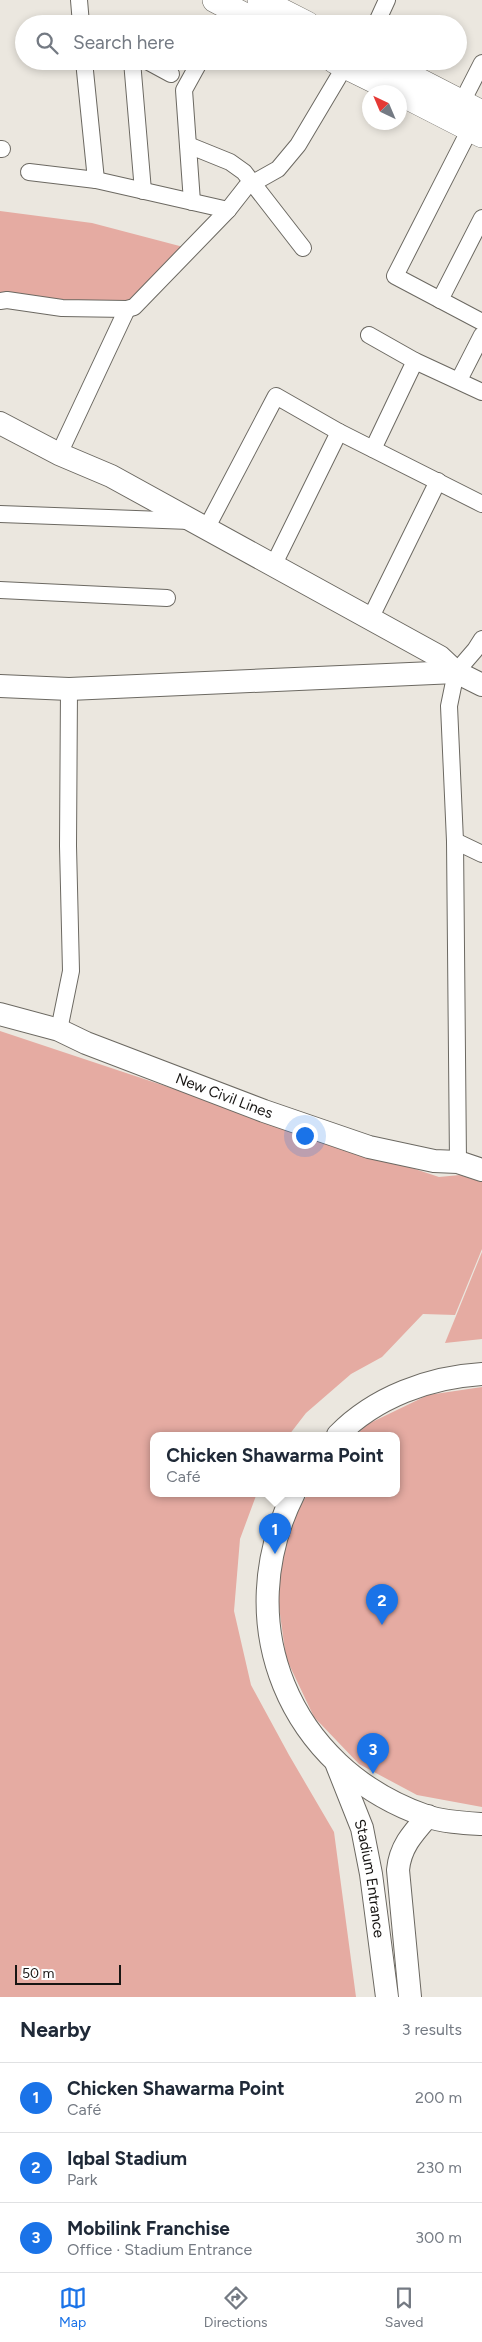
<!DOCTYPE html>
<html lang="en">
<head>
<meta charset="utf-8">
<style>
	body { margin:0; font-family:Figtree,sans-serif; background:#f6f6f7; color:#1f2937 }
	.compass { position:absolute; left:362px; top:85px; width:45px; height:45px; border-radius:50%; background:#fff; box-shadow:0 2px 8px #0003; rotate:316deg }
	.scale { position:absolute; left:15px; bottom:12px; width:106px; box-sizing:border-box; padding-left:5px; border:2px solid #171513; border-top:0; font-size:14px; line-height:18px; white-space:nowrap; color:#171513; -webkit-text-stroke:4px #fff; paint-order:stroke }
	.you { position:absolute; left:304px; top:1135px; width:18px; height:18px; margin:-12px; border:4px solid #fff; border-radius:50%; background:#1a73e8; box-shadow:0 0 0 8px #1a73e833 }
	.badge { display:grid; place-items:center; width:32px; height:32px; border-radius:50%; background:#1a73e8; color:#fff; font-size:16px; font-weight:700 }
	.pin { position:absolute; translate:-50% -41px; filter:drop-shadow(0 1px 2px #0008) }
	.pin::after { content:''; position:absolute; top:26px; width:18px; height:15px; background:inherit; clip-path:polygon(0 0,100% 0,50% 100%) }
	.popup { position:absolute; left:150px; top:1432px; width:250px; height:65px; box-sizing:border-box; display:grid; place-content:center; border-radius:10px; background:#fff; filter:drop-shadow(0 1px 4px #0005); font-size:16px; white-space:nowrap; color:#747a83 }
	.popup b { font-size:19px; color:#1f2937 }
	.popup::after { content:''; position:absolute; left:50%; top:100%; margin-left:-10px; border:10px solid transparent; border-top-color:#fff }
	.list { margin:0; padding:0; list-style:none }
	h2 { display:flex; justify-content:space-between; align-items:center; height:65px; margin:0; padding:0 20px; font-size:21px }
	h2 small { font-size:16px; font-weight:400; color:#747a83 }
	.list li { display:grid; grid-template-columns:32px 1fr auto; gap:15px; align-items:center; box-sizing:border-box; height:70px; padding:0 20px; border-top:1px solid #e0e1e3 }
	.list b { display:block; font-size:19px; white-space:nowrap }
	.list p { margin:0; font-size:16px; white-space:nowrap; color:#747a83 }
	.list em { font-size:16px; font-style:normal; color:#747a83 }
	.icon { flex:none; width:28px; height:28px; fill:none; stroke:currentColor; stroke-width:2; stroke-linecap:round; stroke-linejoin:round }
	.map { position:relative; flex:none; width:482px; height:1997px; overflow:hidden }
	.search { position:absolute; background:#fff; box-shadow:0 2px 8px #0003; left:15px; right:15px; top:15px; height:55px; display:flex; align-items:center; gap:12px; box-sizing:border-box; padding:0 18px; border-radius:28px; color:#747a83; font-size:19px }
	.sheet { height:275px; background:#fff }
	nav { display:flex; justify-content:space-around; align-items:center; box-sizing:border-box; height:70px; border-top:1px solid #e0e1e3; background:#fff; font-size:14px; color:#747a83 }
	nav a { display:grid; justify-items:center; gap:2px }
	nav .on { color:#1a73e8 }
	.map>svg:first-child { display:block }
	.green { fill:#e5aba2 }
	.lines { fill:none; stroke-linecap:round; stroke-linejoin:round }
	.street-casing { stroke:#6c6962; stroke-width:18 }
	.secondary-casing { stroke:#6c6962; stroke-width:24 }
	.primary-casing { stroke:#6c6962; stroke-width:26 }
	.street { stroke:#fff; stroke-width:16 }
	.secondary { stroke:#fff; stroke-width:22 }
	.primary { stroke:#fff; stroke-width:25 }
	.labels { text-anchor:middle; stroke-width:4; stroke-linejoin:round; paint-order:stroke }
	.street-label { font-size:15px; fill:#171513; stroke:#fff }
</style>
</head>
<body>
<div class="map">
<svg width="482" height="1997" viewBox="0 0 482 1997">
	<rect width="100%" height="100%" fill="#ebe7df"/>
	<g class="green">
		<path d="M0 211 92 223 191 249 129 301 0 299Z"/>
		<path d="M0 1031 439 1177 460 1175 482 1182V1249L455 1315 423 1314 382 1357 351 1374 306 1413 289 1435H154V1493H257L240 1539 234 1611 251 1685 289 1755 334 1832 356 1997H0Z"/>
		<path d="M482 1252V1339L445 1343Z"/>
		<path d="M482 1387V1807L417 1795 359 1764 314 1717 286 1658 277 1592 289 1527 308 1493H396V1435H356L368 1424 428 1395Z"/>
	</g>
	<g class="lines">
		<g class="street-casing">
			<g id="street">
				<path d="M79 0 81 24"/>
				<path d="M221 24 230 8"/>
				<path d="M376 24 387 0"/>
				<path d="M84 61 96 180"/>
				<path d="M132 61 143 191"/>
				<path d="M147 61 171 74"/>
				<path d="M462 102 482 63"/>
				<path d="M470 129 395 276 482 322"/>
				<path d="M188 145 230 162 244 172 303 248"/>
				<path d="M0 149H2"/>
				<path d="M29 172 96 180 228 210"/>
				<path d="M192 202 184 90 200 61"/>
				<path d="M440 300 482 218"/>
				<path d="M0 301 7 300 62 308 127 309 134 307 228 210 246 187 278 169 298 145 345 66"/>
				<path d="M369 335 415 361 482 392"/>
				<path d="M459 380 482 335"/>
				<path d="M373 449 415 361"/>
				<path d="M59 454 127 309"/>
				<path d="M0 514 190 521"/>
				<path d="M206 529 276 396 339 432 482 504"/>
				<path d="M273 566 339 432"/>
				<path d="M0 590 167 598"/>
				<path d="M370 619 438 481"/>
				<path d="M455 841 482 854"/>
				<path d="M59 1030 71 971 68 846 69 689"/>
				<path d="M458 1162 455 841 449 706 456 672 475 650 482 639"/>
			</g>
		</g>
		<g class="secondary-casing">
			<g id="secondary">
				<path d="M0 423 59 454 111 476 440 657 456 672 482 685"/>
				<path d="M0 686 69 689 456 672"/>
				<path id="s1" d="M0 1014 59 1030 86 1043 264 1111 369 1147 434 1161 458 1162 482 1170"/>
				<path d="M338 1435C375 1397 430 1377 482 1374"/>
				<path d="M294 1493C229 1622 288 1768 426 1816 443 1822 464 1823 482 1824"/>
				<path id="s2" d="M337 1765 362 1828 371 1874 387 1997"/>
				<path d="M410 1997 398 1870C400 1847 413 1833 428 1816"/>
			</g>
		</g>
		<g class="primary-casing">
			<g id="primary">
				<path d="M215 0 261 24"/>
				<path d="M260 0 307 24"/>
				<path d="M335 61 398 92"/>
				<path d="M381 61 482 113"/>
				<path d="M400 93 482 135"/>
			</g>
		</g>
		<use href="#street" class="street"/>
		<use href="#secondary" class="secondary"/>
		<use href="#primary" class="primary"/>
	</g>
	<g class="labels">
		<g class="street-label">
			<text dy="5" stroke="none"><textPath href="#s1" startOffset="239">New Civil Lines</textPath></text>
			<text dy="5" stroke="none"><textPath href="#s2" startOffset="119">Stadium Entrance</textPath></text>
		</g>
	</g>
</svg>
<svg class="compass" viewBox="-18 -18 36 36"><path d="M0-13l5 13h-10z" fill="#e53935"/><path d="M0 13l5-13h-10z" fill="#747a83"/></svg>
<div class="scale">50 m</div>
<div class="you"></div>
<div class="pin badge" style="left:275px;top:1554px">1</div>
<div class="popup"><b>Chicken Shawarma Point</b>Café</div>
<div class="pin badge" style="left:382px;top:1625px">2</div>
<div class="pin badge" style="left:373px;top:1774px">3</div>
<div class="search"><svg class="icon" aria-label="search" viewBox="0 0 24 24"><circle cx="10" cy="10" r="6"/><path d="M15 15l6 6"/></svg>Search here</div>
</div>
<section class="sheet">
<h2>Nearby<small>3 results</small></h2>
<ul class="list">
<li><span class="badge">1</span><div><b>Chicken Shawarma Point</b><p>Café</p></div><em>200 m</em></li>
<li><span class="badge">2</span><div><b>Iqbal Stadium</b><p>Park</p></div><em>230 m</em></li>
<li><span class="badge">3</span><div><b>Mobilink Franchise</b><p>Office · Stadium Entrance</p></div><em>300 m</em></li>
</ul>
</section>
<nav>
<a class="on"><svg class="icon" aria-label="map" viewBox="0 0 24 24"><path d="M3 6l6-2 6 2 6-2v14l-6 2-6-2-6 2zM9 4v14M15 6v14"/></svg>Map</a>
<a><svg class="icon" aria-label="directions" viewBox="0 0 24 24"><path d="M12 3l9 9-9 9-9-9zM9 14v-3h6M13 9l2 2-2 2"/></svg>Directions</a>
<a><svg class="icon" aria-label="saved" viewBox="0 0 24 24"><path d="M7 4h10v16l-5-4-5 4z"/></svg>Saved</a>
</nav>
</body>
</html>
